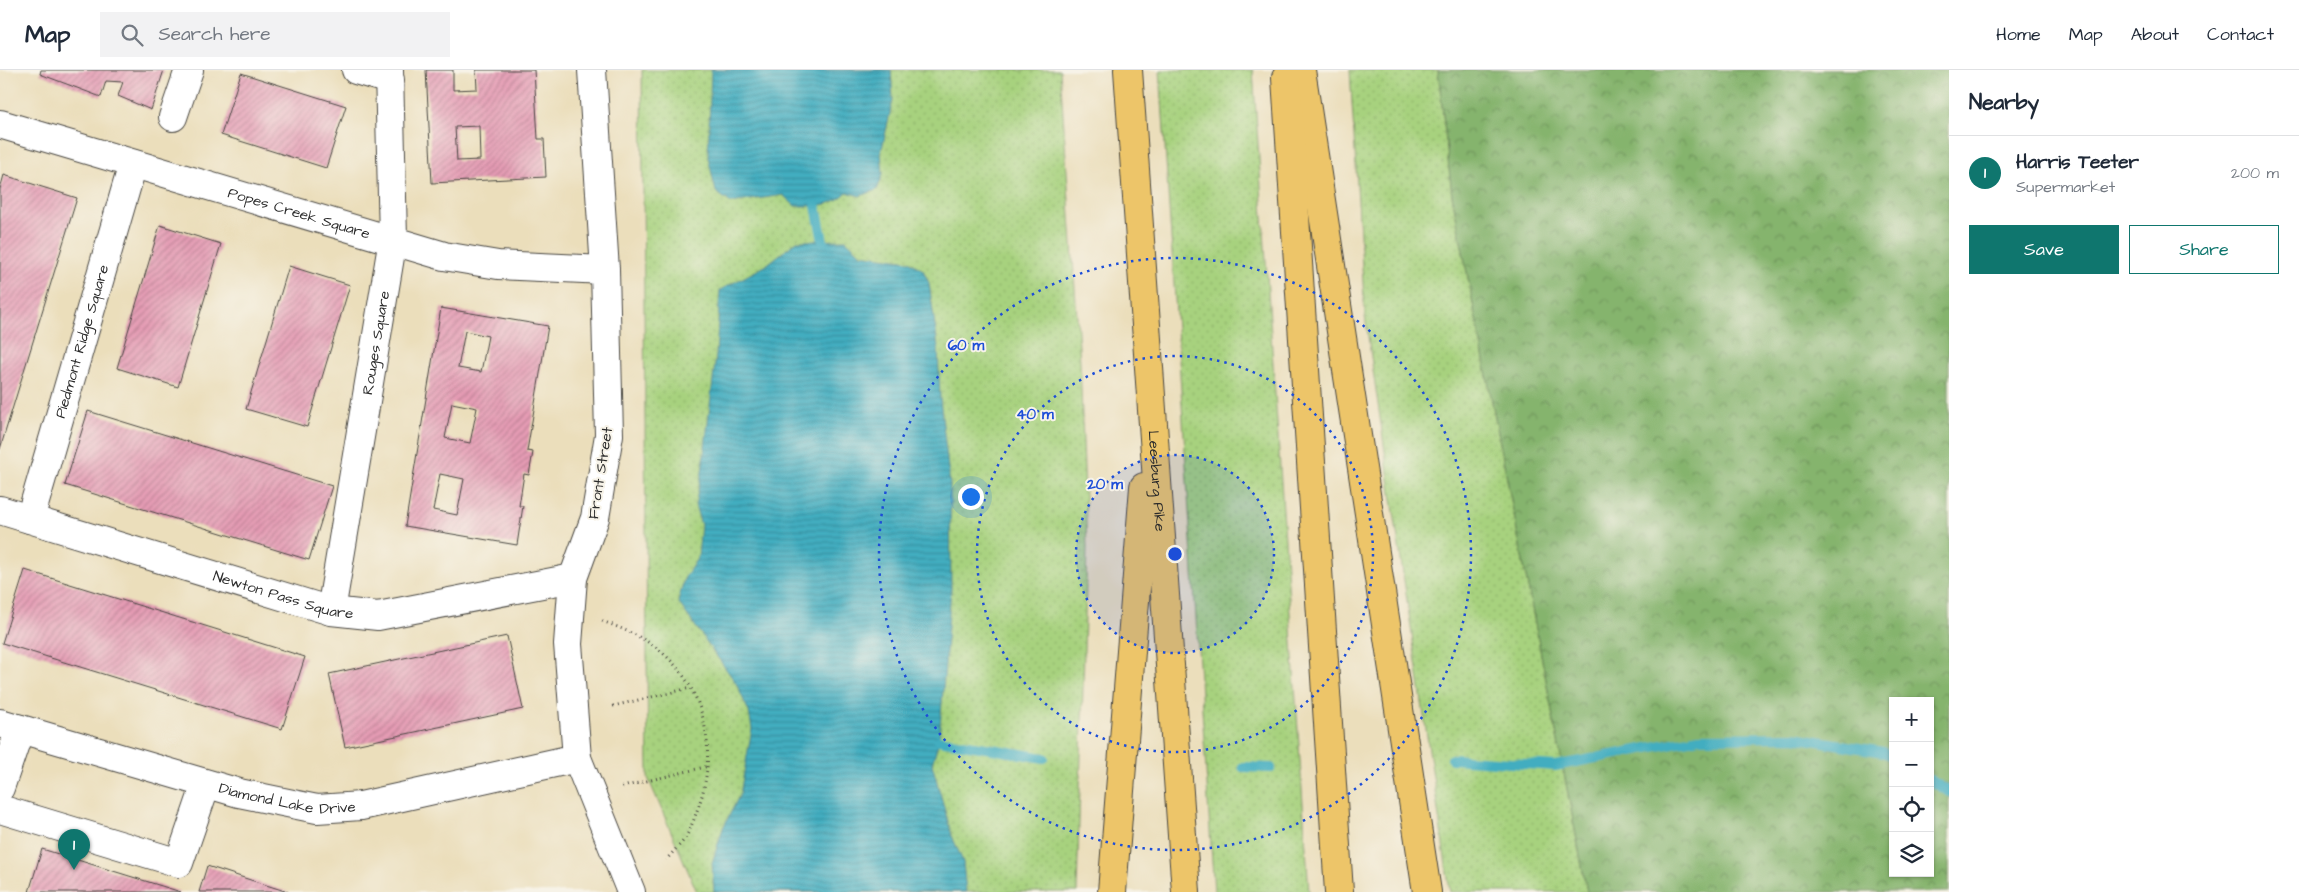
<!DOCTYPE html>
<html lang="en">
<head>
<meta charset="utf-8">
<style>
	body { margin:0; font-family:"Architects Daughter",sans-serif; background:#f2f2f3; color:#1f2937 }
	.controls { position:absolute; right:15px; bottom:15px; display:grid; overflow:hidden; border-radius:0px; box-shadow:0 1px 4px #0004 }
	.controls button { width:45px; height:45px; display:grid; place-items:center; padding:0; border:0; border-bottom:1px solid #e0e1e3; background:#fff; color:#1f2937; font:25px sans-serif }
	.you { position:absolute; left:970px; top:426px; width:18px; height:18px; margin:-12px; border:4px solid #fff; border-radius:50%; background:#1a73e8; box-shadow:0 0 0 8px #1a73e833 }
	.badge { display:grid; place-items:center; width:32px; height:32px; border-radius:50%; background:#0f766e; color:#fff; font-size:16px; font-weight:700 }
	.pin { position:absolute; translate:-50% -41px; filter:drop-shadow(0 1px 2px #0008) }
	.pin::after { content:''; position:absolute; top:26px; width:18px; height:15px; background:inherit; clip-path:polygon(0 0,100% 0,50% 100%) }
	.list { margin:0; padding:0; list-style:none }
	h2 { display:flex; justify-content:space-between; align-items:center; height:65px; margin:0; padding:0 20px; font-size:21px }
	h2 small { font-size:16px; font-weight:400; color:#747a83 }
	.list li { display:grid; grid-template-columns:32px 1fr auto; gap:15px; align-items:center; box-sizing:border-box; height:75px; padding:0 20px; border-top:1px solid #e0e1e3 }
	.list b { display:block; font-size:19px; white-space:nowrap }
	.list p { margin:0; font-size:16px; white-space:nowrap; color:#747a83 }
	.list em { font-size:16px; font-style:normal; color:#747a83 }
	.actions { display:flex; gap:10px; padding:15px 20px }
	.actions a { flex:1; padding:11px 0; border:1px solid #0f766e; border-radius:0px; text-align:center; font-size:18px; color:#0f766e }
	.actions .main { background:#0f766e; color:#fff }
	.icon { flex:none; width:28px; height:28px; fill:none; stroke:currentColor; stroke-width:2; stroke-linecap:round; stroke-linejoin:round }
	.map { position:relative; flex:none; width:1949px; height:822px; overflow:hidden }
	header { display:flex; align-items:center; gap:30px; box-sizing:border-box; height:70px; padding:0 25px; background:#fff; border-bottom:1px solid #e0e1e3 }
	header strong { font-size:24px }
	nav { display:flex; gap:28px; margin-inline-start:auto; font-size:18px }
	.search { width:350px; height:45px; background:#f2f2f3; display:flex; align-items:center; gap:12px; box-sizing:border-box; padding:0 18px; border-radius:0px; color:#747a83; font-size:19px }
	main { display:flex }
	aside { flex:1; background:#fff }
	.map>svg:first-child { display:block }
	.grass { fill:url(#grass-dots); stroke:#697e54 }
	.forest { fill:url(#forest-crowns); stroke:#58704c; fill-rule:evenodd }
	.water { fill:url(#water-rules); stroke:#366c76 }
	.lines { fill:none; stroke-linecap:round; stroke-linejoin:round }
	.stream { stroke:#42adc0; stroke-width:10 }
	.building { fill:url(#building-hatch); fill-rule:evenodd }
	.minor-casing { stroke:#484641; stroke-width:30 }
	.highway-casing { stroke:#484641; stroke-width:30 }
	.path { stroke:#484641; stroke-width:3; stroke-dasharray:1 4; stroke-linecap:butt }
	.minor { stroke:#fff; stroke-width:28 }
	.highway { stroke:#edc569; stroke-width:28 }
	.ring { fill:none; stroke:#1d4ed8; stroke-width:2.5; stroke-dasharray:2.5 5 }
	.labels { text-anchor:middle; stroke-width:4; stroke-linejoin:round; paint-order:stroke }
	.street-label { font-size:15px; fill:#2b2b2b; stroke:#f7f3e8 }
	.centre { fill:#1d4ed8; stroke:#f7f3e8; stroke-width:2.5 }
	.ring-label { font-size:15px; text-anchor:middle; font-weight:bold; fill:#1d4ed8; stroke:#f7f3e8; stroke-width:4; stroke-linejoin:round; paint-order:stroke }
</style>
</head>
<body>
<header>
<strong>Map</strong>
<div class="search"><svg class="icon" aria-label="search" viewBox="0 0 24 24"><circle cx="10" cy="10" r="6"/><path d="M15 15l6 6"/></svg>Search here</div>
<nav><a>Home</a><a>Map</a><a>About</a><a>Contact</a></nav>
</header>
<main>
<div class="map">
<svg width="1949" height="822" viewBox="0 0 1949 822">
	<defs>
		<pattern id="grass-dots" width="8" height="8" patternUnits="userSpaceOnUse" patternTransform="scale(1.25)"><rect width="8" height="8" fill="#a7d27e"/><path d="M2 2h.1M6 6h.1" fill="none" stroke="#90b46d" stroke-width="1.8" stroke-linecap="round"/></pattern>
		<pattern id="forest-crowns" width="20" height="18" patternUnits="userSpaceOnUse" patternTransform="scale(1.25)"><rect width="20" height="18" fill="#85b46d"/><path d="M2 6a3 3 0 1 1 6 0M12 15a3 3 0 1 1 6 0" fill="none" stroke="#6d935a"/></pattern>
		<pattern id="water-rules" width="6" height="5" patternUnits="userSpaceOnUse" patternTransform="scale(1.25)"><rect width="6" height="5" fill="#42adc0"/><path d="M0 2.5h6" fill="none" stroke="#378d9c"/></pattern>
		<pattern id="building-hatch" width="6" height="6" patternUnits="userSpaceOnUse" patternTransform="scale(1.25)"><rect width="6" height="6" fill="#e59bb4"/><path d="M-1 1l2-2M0 6l6-6M5 7l2-2" fill="none" stroke="#ba7f93"/></pattern>
	</defs>
	<rect width="100%" height="100%" fill="#f7f3e8"/>
	<filter id="ink" filterUnits="userSpaceOnUse"><feTurbulence type="fractalNoise" baseFrequency=".02" numOctaves="2"/><feDisplacementMap in="SourceGraphic" scale="10" xChannelSelector="R" yChannelSelector="G"/><feConvolveMatrix kernelMatrix="1 2 1 2 8 2 1 2 1" color-interpolation-filters="sRGB"/></filter>
	<filter id="wash" filterUnits="userSpaceOnUse"><feTurbulence type="fractalNoise" baseFrequency=".0096" numOctaves="4" result="noise"/><feDisplacementMap in="SourceGraphic" scale="20" xChannelSelector="R" yChannelSelector="G"/><feGaussianBlur stdDeviation="1.12" result="paint"/><feColorMatrix in="noise" values="0 0 0 0 0 0 0 0 0 0 0 0 0 0 0 0 0 1.4 0 .05"/><feComposite in="paint" operator="in"/></filter>
	<g filter="url(#wash)">
		<rect width="100%" height="100%" fill="#ebdebb"/>
		<g class="grass">
			<path d="M642 0H1060L1080 291 1087 478 1077 822H697L648 708Z"/>
			<path d="M1160 0H1253L1309 822H1214Z"/>
			<path d="M1350 0H1438L1452 125 1587 822H1450L1365 246Z"/>
		</g>
		<path class="forest" d="M1438 0H1949V822H1587L1452 125ZM1893 631H1930V803H1893Z"/>
		<g class="water">
			<path d="M711 0H891L893 30 881 83 883 104 877 120 860 126 847 122C832 137 815 136 795 136L783 125 731 133 716 122 708 87Z"/>
			<path d="M846 170 861 184 909 191 923 200 929 213 938 277 940 329 950 415 951 519 939 670 932 694 952 766 963 792 966 822H714L712 793 723 758 740 724 752 659 749 642 736 613 678 532 684 509 698 487 701 455 695 435 702 402 716 285 720 220 765 196 797 171Z"/>
		</g>
		<g class="lines">
			<g class="stream">
				<path d="M816 136 823 171"/>
				<path d="M939 670 1044 688"/>
				<path d="M1452 689 1555 696 1699 668 1794 667 1883 682 1893 687"/>
				<path d="M1243 697 1271 698"/>
				<path d="M1930 710 1949 722"/>
			</g>
		</g>
		<g id="blocks">
			<g class="building">
				<path d="M41 0H164L151 40 118 26 123 12 106 11 101 27 40 4Z"/>
				<path d="M426 0H453V20L477 19 476 0H534L538 69H544L546 107 432 113ZM479 56 480 90 457 91 455 57Z"/>
				<path d="M241 3 346 36 326 98 221 65Z"/>
				<path d="M4 105 77 128 0 379V119Z"/>
				<path d="M160 155 221 174 178 317 117 298Z"/>
				<path d="M289 196 350 215 307 357 246 339Z"/>
				<path d="M441 238 548 256 527 381 533 382 529 405 524 404 519 436H523L517 475 405 456ZM465 261 488 266 481 302 458 298ZM452 333 477 338 470 373 445 368ZM440 404 464 409 457 445 433 440Z"/>
				<path d="M88 341 332 416 309 490 65 415Z"/>
				<path d="M25 500 305 587 282 659 2 573Z"/>
				<path d="M507 566 523 639 345 677 329 604Z"/>
				<path d="M42 779 181 822H29Z"/>
				<path d="M207 796 288 822H199Z"/>
			</g>
		</g>
	</g>
	<g filter="url(#ink)">
		<use href="#blocks" fill-opacity="0" stroke="#484641" stroke-width="1"/>
		<g class="lines">
			<g class="minor-casing">
				<g id="minor">
					<path d="M356 0 390 10"/>
					<path d="M592 0 605 200 609 365 595 448 573 508 568 574 577 688 631 822"/>
					<path d="M173 47 189 0"/>
					<path id="s1" d="M0 54 444 186 498 195 605 200"/>
					<path id="s2" d="M0 440 331 541 378 546 573 508"/>
					<path id="s3" d="M30 449 133 94"/>
					<path id="s4" d="M331 541 393 169 389 0"/>
					<path id="s5" d="M0 653 239 723 317 739 361 736 577 688"/>
					<path d="M0 718 20 659"/>
					<path d="M0 739 179 793 206 714"/>
				</g>
			</g>
			<g class="highway-casing">
				<g id="highway">
					<path id="s6" d="M1128 0 1186 822"/>
					<path d="M1301 0 1427 822"/>
					<path d="M1286 8 1339 822"/>
					<path d="M1112 822 1144 417"/>
				</g>
			</g>
			<g class="path">
				<path d="M602 551C621 558 638 565 654 576 706 614 719 681 698 738 694 749 690 761 684 770 678 777 672 783 666 790"/>
				<path d="M613 636 690 618"/>
				<path d="M622 717 709 696"/>
			</g>
			<use href="#minor" class="minor"/>
			<use href="#highway" class="highway"/>
		</g>
	</g>
	<circle cx="1175" cy="484" r="99" fill="#1d4ed8" fill-opacity=".12"/>
	<g class="ring">
		<circle cx="1175" cy="484" r="99"/>
		<circle cx="1175" cy="484" r="198"/>
		<circle cx="1175" cy="484" r="296"/>
	</g>
	<g class="labels">
		<g class="street-label">
			<text dy="5" stroke="none"><textPath href="#s1" startOffset="312">Popes Creek Square</textPath></text>
			<text dy="5" stroke="none"><textPath href="#s3" startOffset="185">Piedmont Ridge Square</textPath></text>
			<text dy="5" stroke="none"><textPath href="#s4" startOffset="272">Rouges Square</textPath></text>
			<text transform="translate(600 403) rotate(-81)" y="5">Front Street</text>
			<text dy="5" stroke="none"><textPath href="#s6" startOffset="412">Leesburg Pike</textPath></text>
			<text dy="5" stroke="none"><textPath href="#s2" startOffset="296">Newton Pass Square</textPath></text>
			<text dy="5" stroke="none"><textPath href="#s5" startOffset="298">Diamond Lake Drive</textPath></text>
		</g>
	</g>
	<circle cx="1175" cy="484" r="8" class="centre"/>
	<g class="ring-label">
		<text x="966" y="280">60 m</text>
		<text x="1035" y="349">40 m</text>
		<text x="1105" y="419">20 m</text>
	</g>
</svg>
<div class="controls">
<button>+</button>
<button>−</button>
<button><svg class="icon" aria-label="locate" viewBox="0 0 24 24"><circle cx="12" cy="12" r="6"/><path d="M12 2v4M12 18v4M2 12h4M18 12h4"/></svg></button>
<button><svg class="icon" aria-label="layers" viewBox="0 0 24 24"><path d="M12 4l9 5-9 5-9-5zM3 14l9 5 9-5"/></svg></button>
</div>
<div class="you"></div>
<div class="pin badge" style="left:74px;top:800px">1</div>
</div>
<aside>
<h2>Nearby<small></small></h2>
<ul class="list">
<li><span class="badge">1</span><div><b>Harris Teeter</b><p>Supermarket</p></div><em>200 m</em></li>
</ul>
<div class="actions"><a class="main">Save</a><a>Share</a></div>
</aside>
</main>
</body>
</html>
